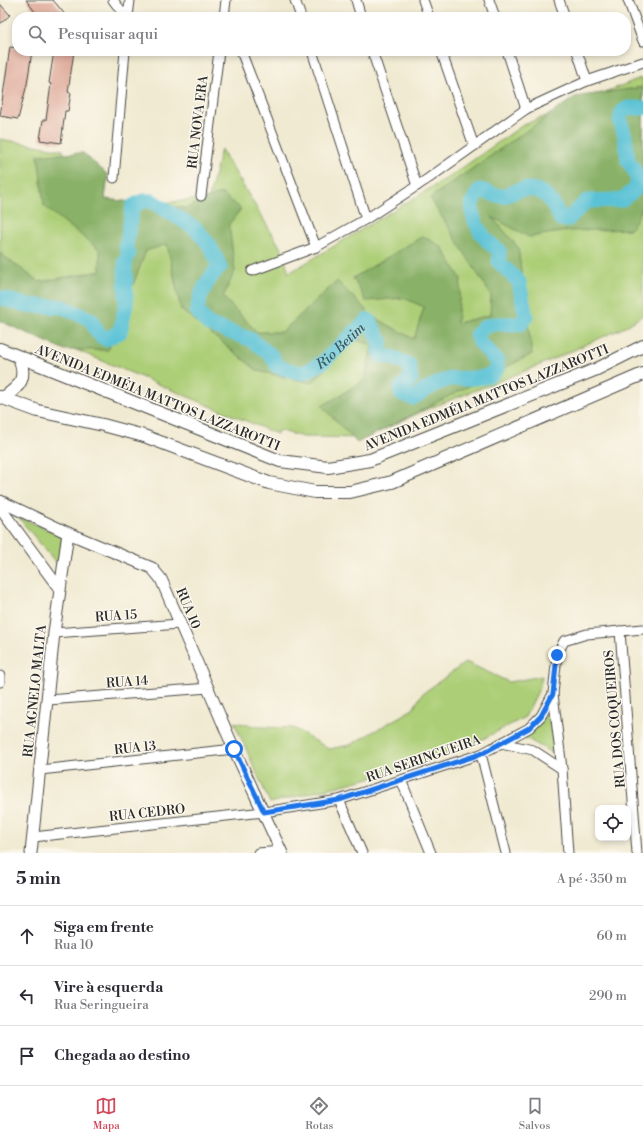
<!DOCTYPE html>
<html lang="pt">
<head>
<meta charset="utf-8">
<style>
	body { margin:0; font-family:"Libre Bodoni",serif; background:#f2f2f3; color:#2b2b33 }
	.controls { position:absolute; right:12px; bottom:12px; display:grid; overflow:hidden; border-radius:8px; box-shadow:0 2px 6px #0003 }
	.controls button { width:36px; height:36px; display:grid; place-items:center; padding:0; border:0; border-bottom:1px solid #e1e1e2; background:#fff; color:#2b2b33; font:20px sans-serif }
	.stop { position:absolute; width:12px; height:12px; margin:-9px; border:3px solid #1a73e8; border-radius:50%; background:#fff }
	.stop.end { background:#1a73e8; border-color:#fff; box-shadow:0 1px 4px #0008 }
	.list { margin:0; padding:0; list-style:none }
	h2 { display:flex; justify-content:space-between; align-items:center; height:52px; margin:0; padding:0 16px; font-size:17px }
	h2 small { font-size:13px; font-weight:400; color:#7c7c81 }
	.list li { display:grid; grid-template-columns:26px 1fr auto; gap:12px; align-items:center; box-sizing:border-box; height:60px; padding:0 16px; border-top:1px solid #e1e1e2 }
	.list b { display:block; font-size:15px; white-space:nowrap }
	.list p { margin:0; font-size:13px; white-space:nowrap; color:#7c7c81 }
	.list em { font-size:13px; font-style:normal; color:#7c7c81 }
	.icon { flex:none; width:22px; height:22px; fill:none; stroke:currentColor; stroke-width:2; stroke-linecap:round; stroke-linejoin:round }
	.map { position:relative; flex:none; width:643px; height:853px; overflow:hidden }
	.search { position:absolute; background:#fff; box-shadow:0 2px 6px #0003; left:12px; right:12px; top:12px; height:44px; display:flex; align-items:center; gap:10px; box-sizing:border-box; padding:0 14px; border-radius:16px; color:#7c7c81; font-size:15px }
	.sheet { height:232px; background:#fff }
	nav { display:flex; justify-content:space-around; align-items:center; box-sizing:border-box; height:56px; border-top:1px solid #e1e1e2; background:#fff; font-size:11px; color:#7c7c81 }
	nav a { display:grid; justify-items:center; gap:2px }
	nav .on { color:#d1495b }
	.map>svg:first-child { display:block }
	.green { fill:#acce76; stroke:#6c7c50 }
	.forest { fill:#89b167; stroke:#5a6e49 }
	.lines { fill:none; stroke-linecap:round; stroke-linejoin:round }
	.river { stroke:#5ac2d6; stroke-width:15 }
	.building { fill:#dea797 }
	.minor-casing { stroke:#494844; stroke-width:11 }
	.tertiary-casing { stroke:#494844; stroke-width:13 }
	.secondary-casing { stroke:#494844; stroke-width:14 }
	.minor { stroke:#fff; stroke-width:9 }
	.tertiary { stroke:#fff; stroke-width:11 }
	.secondary { stroke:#fff; stroke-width:12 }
	.route { stroke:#1a73e8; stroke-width:5 }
	.labels { text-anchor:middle; stroke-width:3; stroke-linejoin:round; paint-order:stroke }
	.street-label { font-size:13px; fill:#2b2b2b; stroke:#fbf7ec }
	.water-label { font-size:14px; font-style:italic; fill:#39585e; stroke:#fbf7ec }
</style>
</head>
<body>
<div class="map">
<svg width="643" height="853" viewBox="0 0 643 853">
	<rect width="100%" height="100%" fill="#fbf7ec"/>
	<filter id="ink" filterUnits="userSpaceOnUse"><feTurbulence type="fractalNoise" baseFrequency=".025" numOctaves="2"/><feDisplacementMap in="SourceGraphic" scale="8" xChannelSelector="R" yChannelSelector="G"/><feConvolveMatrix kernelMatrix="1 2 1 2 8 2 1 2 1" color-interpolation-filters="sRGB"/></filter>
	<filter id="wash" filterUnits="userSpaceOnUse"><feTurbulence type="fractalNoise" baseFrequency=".012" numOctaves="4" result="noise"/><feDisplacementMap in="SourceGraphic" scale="16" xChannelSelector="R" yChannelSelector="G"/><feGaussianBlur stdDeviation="0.9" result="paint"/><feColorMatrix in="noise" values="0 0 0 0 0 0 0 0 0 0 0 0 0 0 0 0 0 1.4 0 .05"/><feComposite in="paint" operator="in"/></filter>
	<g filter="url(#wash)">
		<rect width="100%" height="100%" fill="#f1ead2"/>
		<g class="green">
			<path d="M643 77V315L625 327 540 365 425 410 366 438 303 437 278 430 277 434 0 318V139L63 150 72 178 115 216 163 203 209 198 221 149 282 250 289 273 449 177 523 125Z"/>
			<path d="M18 517 63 536 58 565Z"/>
			<path d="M466 662 509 682 542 676 540 687 525 717 479 741 410 768 270 803 234 722 260 727 294 728 329 749 350 745 413 709 422 694Z"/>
			<path d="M550 712 554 754 524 737Z"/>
		</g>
		<path class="forest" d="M643 87V207L631 229 567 231 529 237 492 217 518 247 532 354 357 443 322 406 365 380 372 345 353 339 312 383 258 371 181 310 167 244 146 251 108 350H65L0 321V253L39 282 100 271V250L44 206 38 155 83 153 108 175 105 199 186 208 221 193 241 209 229 224 235 271 223 297 257 332H282L337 281 372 316 414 339 424 307 404 298 366 301 353 278 423 236 442 247 461 279 457 323 490 315 491 295 430 198 575 97Z"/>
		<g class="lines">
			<path class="river" id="s1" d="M0 298 26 305 63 307 92 320C94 329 98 335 106 339L120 332 126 304 125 262 129 253 126 247 133 206 143 201H152L196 229 210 246 220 267C208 277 199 296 197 311L208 324 252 340 272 356 277 366 292 371 302 373 308 371 323 362 368 320C374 326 375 335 381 341L379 349 382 356 394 358 409 365 411 379 401 387V393L413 398C424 391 437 382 450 379 466 376 485 383 497 369V361L480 343 477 334C489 319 504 325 521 324L526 317 519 282 499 262V250C485 242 471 222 472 204 473 199 477 194 480 190 488 192 497 197 504 196 509 195 514 191 519 190 543 185 552 200 561 219L567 220 587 201 621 200 636 189 638 177 628 160 625 136 620 120 622 112 628 108H643"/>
		</g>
		<g id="blocks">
			<g class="building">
				<path d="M26 0H53L67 17H39Z"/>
				<path d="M0 4 10 15 0 24Z"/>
				<path d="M10 47 17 48V51H32L27 84 18 119 0 116Z"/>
				<path d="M54 51H74L68 92 71 93 68 111H65L61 143 40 140 43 120H46L51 84 49 83Z"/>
			</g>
		</g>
	</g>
	<g filter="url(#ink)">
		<use href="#blocks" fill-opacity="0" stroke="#494844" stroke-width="1"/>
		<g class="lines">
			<g class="minor-casing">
				<g id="minor">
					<path d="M113 0 126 17"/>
					<path d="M295 0 301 17"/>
					<path d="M356 0 361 17"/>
					<path d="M423 0 429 17"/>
					<path d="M489 0 495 17"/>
					<path d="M559 0 565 17"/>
					<path d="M628 0 643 41"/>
					<path d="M128 17 130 0"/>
					<path d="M224 17 226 0"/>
					<path d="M241 51 316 247"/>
					<path d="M312 51 366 219"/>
					<path d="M372 51 417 186"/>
					<path d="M441 51 474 146"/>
					<path d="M507 51 526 109"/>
					<path d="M577 51 587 81"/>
					<path d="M114 178 125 51"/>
					<path d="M201 196 219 51"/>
					<path d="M252 271 316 247 366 219 429 178 526 109 587 81 643 62"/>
					<path d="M620 631 637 853"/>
					<path d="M54 633 180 624"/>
					<path d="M0 676V682"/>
					<path d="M553 694 562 769 568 853"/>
					<path d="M48 700 209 688"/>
					<path d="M501 743 533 750 562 769"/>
					<path d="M481 754 506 853"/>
					<path d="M40 770 234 749"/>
					<path d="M401 780 431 853"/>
					<path d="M339 800 362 853"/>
					<path d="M33 837 264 812 339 800 481 754 529 728 541 716 553 694 557 655 564 641 587 634 643 629"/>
					<path d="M258 853 281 851"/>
				</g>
			</g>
			<g class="tertiary-casing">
				<g id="tertiary">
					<path d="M0 501 68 533 152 568 161 579 234 749 282 853"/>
					<path d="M0 508 59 588"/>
					<path d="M31 853 54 633 68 533"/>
				</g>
			</g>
			<g class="secondary-casing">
				<g id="secondary">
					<path d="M0 349 280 461 328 467 370 460 597 369 643 346"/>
					<path d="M0 397 38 411 103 425 144 436 269 483 315 492H350L392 482 643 374"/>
					<path d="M3 398C21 386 27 378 19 357"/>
				</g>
			</g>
			<use href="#minor" class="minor"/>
			<use href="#tertiary" class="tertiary"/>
			<use href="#secondary" class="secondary"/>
		</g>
	</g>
	<g class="lines" filter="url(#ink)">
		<path class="route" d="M234 749 264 812 339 800 481 754 529 728 541 716 553 694 557 655"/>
	</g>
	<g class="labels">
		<g class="street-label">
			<text transform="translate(197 122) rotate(-83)" y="5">RUA NOVA ERA</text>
			<text transform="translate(158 397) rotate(22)" y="5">AVENIDA EDMÉIA MATTOS LAZZAROTTI</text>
			<text transform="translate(486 397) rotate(-22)" y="5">AVENIDA EDMÉIA MATTOS LAZZAROTTI</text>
			<text transform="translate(189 608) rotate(67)" y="5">RUA 10</text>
			<text transform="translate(116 615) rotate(-4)" y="5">RUA 15</text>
			<text transform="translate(127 681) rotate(-4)" y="5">RUA 14</text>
			<text transform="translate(34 691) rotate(-84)" y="5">RUA AGNELO MALTA</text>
			<text transform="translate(614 719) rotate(-95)" y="5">RUA DOS COQUEIROS</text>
			<text transform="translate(135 747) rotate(-6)" y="5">RUA 13</text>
			<text transform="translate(423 758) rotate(-19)" y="5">RUA SERINGUEIRA</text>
			<text transform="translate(147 812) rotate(-6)" y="5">RUA CEDRO</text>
		</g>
		<g class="water-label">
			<text dy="5" stroke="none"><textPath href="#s1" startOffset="607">Rio Betim</textPath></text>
		</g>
	</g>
</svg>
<div class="controls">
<button><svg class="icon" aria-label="locate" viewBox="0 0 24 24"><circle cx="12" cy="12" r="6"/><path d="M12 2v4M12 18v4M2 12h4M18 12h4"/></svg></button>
</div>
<div class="stop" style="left:234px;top:749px"></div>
<div class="stop end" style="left:557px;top:655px"></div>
<div class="search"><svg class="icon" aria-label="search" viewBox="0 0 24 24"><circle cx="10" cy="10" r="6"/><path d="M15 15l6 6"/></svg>Pesquisar aqui</div>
</div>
<section class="sheet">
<h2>5 min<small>A pé · 350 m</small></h2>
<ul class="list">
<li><svg class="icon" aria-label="ahead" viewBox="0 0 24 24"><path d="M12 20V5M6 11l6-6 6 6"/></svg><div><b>Siga em frente</b><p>Rua 10</p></div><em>60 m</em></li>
<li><svg class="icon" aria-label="left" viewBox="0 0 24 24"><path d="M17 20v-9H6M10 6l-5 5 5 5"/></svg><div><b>Vire à esquerda</b><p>Rua Seringueira</p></div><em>290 m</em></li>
<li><svg class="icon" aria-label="arrive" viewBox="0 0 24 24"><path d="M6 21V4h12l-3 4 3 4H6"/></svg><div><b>Chegada ao destino</b></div></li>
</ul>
</section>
<nav>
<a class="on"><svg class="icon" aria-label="map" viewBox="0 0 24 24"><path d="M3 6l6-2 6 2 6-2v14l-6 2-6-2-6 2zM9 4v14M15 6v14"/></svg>Mapa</a>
<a><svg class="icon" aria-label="directions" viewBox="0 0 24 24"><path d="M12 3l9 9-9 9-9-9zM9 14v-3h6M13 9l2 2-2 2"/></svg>Rotas</a>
<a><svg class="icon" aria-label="saved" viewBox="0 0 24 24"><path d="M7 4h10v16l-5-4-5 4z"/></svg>Salvos</a>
</nav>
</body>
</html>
